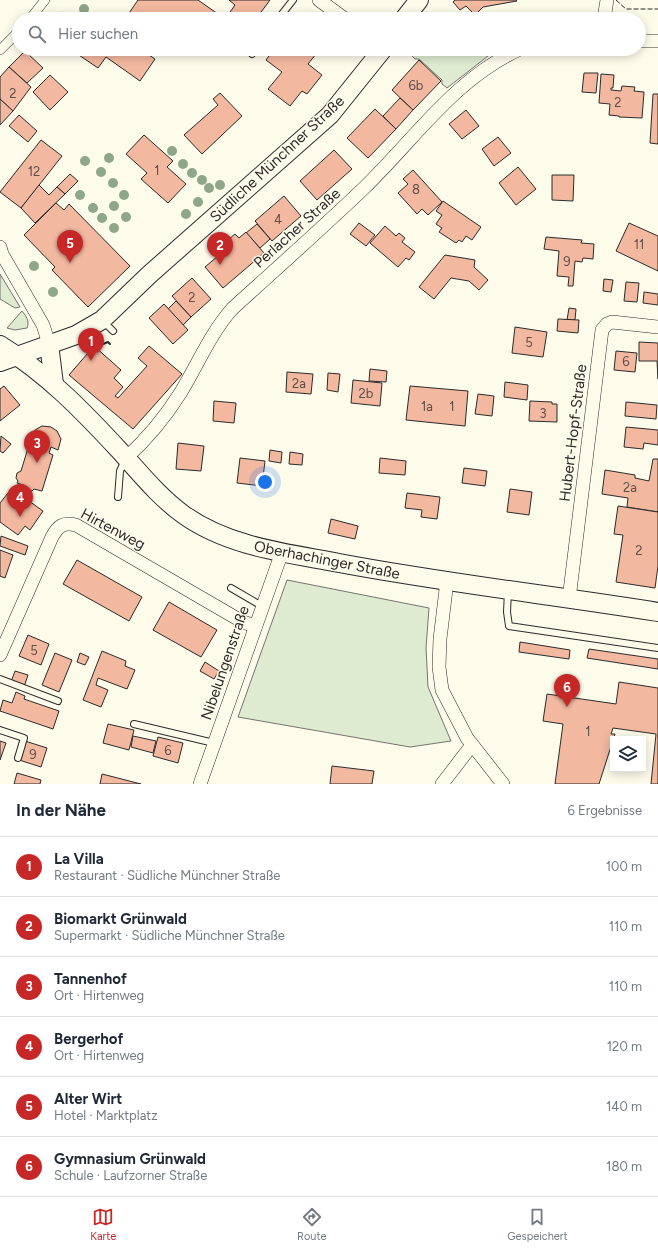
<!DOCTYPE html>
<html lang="de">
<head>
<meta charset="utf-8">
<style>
	body { margin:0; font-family:Figtree,sans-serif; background:#f2f2f3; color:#1f2937 }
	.controls { position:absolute; right:12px; bottom:12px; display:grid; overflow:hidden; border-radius:0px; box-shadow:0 2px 10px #0003 }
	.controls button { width:36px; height:36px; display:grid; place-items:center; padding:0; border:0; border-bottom:1px solid #e0e1e3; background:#fff; color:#1f2937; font:20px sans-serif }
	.you { position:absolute; left:265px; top:482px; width:14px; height:14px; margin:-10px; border:3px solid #fff; border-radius:50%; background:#1a73e8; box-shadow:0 0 0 6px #1a73e833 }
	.badge { display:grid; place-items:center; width:26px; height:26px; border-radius:50%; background:#c62828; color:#fff; font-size:13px; font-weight:700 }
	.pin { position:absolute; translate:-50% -33px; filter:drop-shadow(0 1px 2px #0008) }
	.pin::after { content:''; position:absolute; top:21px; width:14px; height:12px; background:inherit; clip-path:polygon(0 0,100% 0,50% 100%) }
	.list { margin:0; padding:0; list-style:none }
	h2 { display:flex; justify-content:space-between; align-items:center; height:52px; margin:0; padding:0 16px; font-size:17px }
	h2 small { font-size:13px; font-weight:400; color:#747a83 }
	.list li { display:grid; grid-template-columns:26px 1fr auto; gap:12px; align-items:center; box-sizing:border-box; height:60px; padding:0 16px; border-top:1px solid #e0e1e3 }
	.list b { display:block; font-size:15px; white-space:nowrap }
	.list p { margin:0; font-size:13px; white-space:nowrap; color:#747a83 }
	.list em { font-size:13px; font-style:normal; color:#747a83 }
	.icon { flex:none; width:22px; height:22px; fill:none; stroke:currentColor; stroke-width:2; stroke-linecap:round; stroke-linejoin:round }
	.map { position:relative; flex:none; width:658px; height:784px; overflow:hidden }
	.search { position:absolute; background:#fff; box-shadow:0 2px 10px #0003; left:12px; right:12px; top:12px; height:44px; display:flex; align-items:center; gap:10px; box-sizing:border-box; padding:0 14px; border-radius:22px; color:#747a83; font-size:15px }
	.sheet { height:412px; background:#fff }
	nav { display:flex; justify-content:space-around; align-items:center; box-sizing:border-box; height:56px; border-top:1px solid #e0e1e3; background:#fff; font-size:11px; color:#747a83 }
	nav a { display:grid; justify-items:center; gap:2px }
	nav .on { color:#c62828 }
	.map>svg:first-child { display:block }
	.green { fill:#deebd1; stroke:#74746e }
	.building { fill:#f2b8a0; stroke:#2b2b2b }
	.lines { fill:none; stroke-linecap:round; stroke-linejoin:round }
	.service-casing { stroke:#2b2b2b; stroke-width:8 }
	.pedestrian-casing { stroke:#2b2b2b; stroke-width:10 }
	.minor-casing { stroke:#2b2b2b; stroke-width:14 }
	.secondary-casing { stroke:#2b2b2b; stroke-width:20 }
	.service { stroke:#fdfbea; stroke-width:6 }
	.pedestrian { stroke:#fdfbea; stroke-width:9 }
	.minor { stroke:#fdfbea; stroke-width:13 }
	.secondary { stroke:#fdfbea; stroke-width:18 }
	.fence { stroke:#2b2b2b; stroke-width:1; stroke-dasharray:5 2; stroke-linecap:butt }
	.wall { stroke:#2b2b2b; stroke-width:2 }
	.tree { fill:#8ea78a }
	.labels { text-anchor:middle; stroke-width:3; stroke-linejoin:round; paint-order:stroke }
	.number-label { font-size:13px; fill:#5d4e48 }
	.street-label { font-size:15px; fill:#2b2b2b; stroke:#fdfbea }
</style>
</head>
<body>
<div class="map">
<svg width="658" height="784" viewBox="0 0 658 784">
	<rect width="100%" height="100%" fill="#fdfbea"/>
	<g class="green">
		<path d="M417 49H497L447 88 442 84V80L419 59H415L411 55Z"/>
		<path d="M0 274 20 307 15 308 0 299Z"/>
		<path d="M22 311C26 316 30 321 27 328L15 330 7 328Z"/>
		<path d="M287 580 429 608 426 648 428 687 451 741 410 747 238 717Z"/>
	</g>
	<g class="building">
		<path d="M138 0H198L225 19H171L162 13 158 19H125Z"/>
		<path d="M229 0H270L256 19 247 13 242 19H225L235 5Z"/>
		<path d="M455 0H516L517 1 483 7 475 15 466 6 460 10 453 2Z"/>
		<path d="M62 12 72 19H57Z"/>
		<path d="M70 49H140L155 59 140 81 106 57 98 68Z"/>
		<path d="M274 49H320L308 64 322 75 307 94 302 91 290 106 268 89 282 72 266 60Z"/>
		<path d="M25 51 43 68 27 83 9 67Z"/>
		<path d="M419 60 441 81 413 110 392 90Z"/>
		<path d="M9 67 31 87 13 111 0 99V77Z"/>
		<path d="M584 73H598L596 93 582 92Z"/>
		<path d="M601 74 614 75 613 88H611V90L621 91 622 86 635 87 634 91 644 92 642 118 619 117V116L609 115 610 104 599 103Z"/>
		<path d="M50 75 68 92 50 110 33 92Z"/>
		<path d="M220 93 242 116 202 154 184 135 218 105 213 99Z"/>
		<path d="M653 94H658V144L650 143Z"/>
		<path d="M400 98 413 110 396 129 383 116Z"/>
		<path d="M0 99 13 111 0 125Z"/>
		<path d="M375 109 396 129 368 158 347 138Z"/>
		<path d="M466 110 479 126 462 139 449 124Z"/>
		<path d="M19 115 37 131 28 142 9 126Z"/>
		<path d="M144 135 173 161 167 167 186 184 168 203 141 179 147 173 126 154Z"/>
		<path d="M498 137 511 153 494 166 482 149Z"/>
		<path d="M41 140 62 156 21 208 0 192Z"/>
		<path d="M334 150 352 169 317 200 300 181Z"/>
		<path d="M518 167 536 189 516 205 499 183Z"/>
		<path d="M413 170 442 202 428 215 422 209 417 214 398 193 408 184 403 179Z"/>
		<path d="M70 174 78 181 65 194 57 187Z"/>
		<path d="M552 175H574L573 201 552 200Z"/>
		<path d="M39 185 49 195 57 187 65 194 35 223 21 208Z"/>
		<path d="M284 196 301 216 272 241 255 221Z"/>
		<path d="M443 201 481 227 472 240 466 236 462 242 459 240 456 243 439 232 442 228 436 224 442 215 436 211Z"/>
		<path d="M56 203 64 210 69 204 130 266 88 307 52 270 55 267 24 235Z"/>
		<path d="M359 223 375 235 366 246 350 234Z"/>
		<path d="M629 223 658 236V271L616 251Z"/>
		<path d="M257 224 270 239 260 248 246 233Z"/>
		<path d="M385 226 396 236 399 233 405 238 402 242 415 252 409 260 406 258 398 267 370 243Z"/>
		<path d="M246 232 264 253 223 288 205 267 218 256 214 252 235 234 239 238Z"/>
		<path d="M546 237 582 240 581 243 594 244 593 259 583 258 582 262 575 261 573 286H568L569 277 557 276 559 251 544 249Z"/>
		<path d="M445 255 475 260 474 267 488 280 479 290 469 281 451 278 434 299 419 287Z"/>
		<path d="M192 278 211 299 191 317 172 296Z"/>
		<path d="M604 279 613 280 611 292 603 291Z"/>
		<path d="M626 282 639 283 637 302 624 301Z"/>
		<path d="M644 292 658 294V305L643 303Z"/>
		<path d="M176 301 191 317 183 325 168 309Z"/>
		<path d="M164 304 188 330 173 344 149 318Z"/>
		<path d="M569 308 576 309 575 320H567Z"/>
		<path d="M558 319 579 320 578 333 557 331Z"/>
		<path d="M515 327 547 332 543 357 512 353Z"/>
		<path d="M639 342 658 343V379L657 361H639Z"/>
		<path d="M94 346 121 370 114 378 123 387 115 396 118 398 147 366 138 358 149 346 182 374 133 429 69 375Z"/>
		<path d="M616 351 637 353 635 372 614 370Z"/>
		<path d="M370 369 387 371 386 382 369 381Z"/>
		<path d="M287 372 313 374 311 394 286 392Z"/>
		<path d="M328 373 340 374 338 392 327 390Z"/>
		<path d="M353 380 382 383 380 406 351 403Z"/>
		<path d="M505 382 528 385 527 400 504 397Z"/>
		<path d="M4 386 20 405 0 421V389Z"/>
		<path d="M410 386 468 391 465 426 406 420Z"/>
		<path d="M478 394 494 396 492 416 475 414Z"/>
		<path d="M214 401 236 403 234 423 213 421Z"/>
		<path d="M530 401 552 402V404H557V422L529 421Z"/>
		<path d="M626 402 657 405 656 419 625 416Z"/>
		<path d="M42 426 51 427 57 431 61 439 58 450 51 447 49 453 53 455 42 491 34 489 32 491 26 490V486L17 483 18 481 16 478 17 473 21 471 28 448 35 450 37 443 31 441 35 430Z"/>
		<path d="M626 427 658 430V445L644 443 643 449 624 447Z"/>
		<path d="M1 436 11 444 3 453 0 451Z"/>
		<path d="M178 443 204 446 201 471 176 469Z"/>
		<path d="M270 450 282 452 281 463 269 461Z"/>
		<path d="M290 452 303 454 302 465 289 464Z"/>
		<path d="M240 458 265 461 262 486 237 483Z"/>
		<path d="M380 458 406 461 405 475 379 473Z"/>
		<path d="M653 459H658V512L627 507 628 498 602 494 605 470 635 475V478L649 481Z"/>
		<path d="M464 468 487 471 485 486 462 483Z"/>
		<path d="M510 489 532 492 529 515 507 512Z"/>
		<path d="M8 493 26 506 29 501 43 511 30 530 25 526 18 535 0 522V503Z"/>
		<path d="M407 493 440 497 437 519 421 517 422 510 405 508Z"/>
		<path d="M618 506 658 512V566L655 588 616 582 623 535 614 534Z"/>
		<path d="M331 519 358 526 355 539 328 533Z"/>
		<path d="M1 536 28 546 25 555 0 546Z"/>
		<path d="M0 550 13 555 5 578 0 576Z"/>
		<path d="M77 560 142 597 129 621 63 584Z"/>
		<path d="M169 602 217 630 201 657 153 630Z"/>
		<path d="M28 635 49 644 41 665 19 656Z"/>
		<path d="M520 642 570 650 569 659 519 652Z"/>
		<path d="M589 649 658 659V669L587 658Z"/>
		<path d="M102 651 126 661 125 666 135 670 127 689 98 678 96 685 108 690 101 707 83 700Z"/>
		<path d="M55 653 72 660 59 692 42 685Z"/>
		<path d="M80 653 89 657 85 665 77 662Z"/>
		<path d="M205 662 219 671 214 679 200 671Z"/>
		<path d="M15 671 28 675 24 687 11 682Z"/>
		<path d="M619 682 658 688V784H651L656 734 613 728 611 734H615L599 784H555L563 724 543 721 547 694 616 704Z"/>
		<path d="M16 692 25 696 24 699 59 711 53 729 0 711 3 700 12 703Z"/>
		<path d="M108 724 134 730 129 750 103 743Z"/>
		<path d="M133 736 156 741 153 753 131 747Z"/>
		<path d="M158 737 183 743 178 763 153 756Z"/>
		<path d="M0 741 6 743 0 760Z"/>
		<path d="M25 741 47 748 41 767 19 760Z"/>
		<path d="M332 766 374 771 372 784H330Z"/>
		<path d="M17 773 41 780 40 784H14Z"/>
		<path d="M102 774 141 784H100Z"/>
	</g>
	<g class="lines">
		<g class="service-casing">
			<g id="service">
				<path d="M278 19 293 0"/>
				<path d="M252 54 255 49"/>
				<path d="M103 321 113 331"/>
				<path d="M118 497 120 471 125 460"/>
				<path d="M231 588 262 606"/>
				<path d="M508 591 507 612 509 626 658 648"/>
				<path d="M0 679 58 701"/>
				<path d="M134 724 214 743"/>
				<path d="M0 730 24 738 18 758"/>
			</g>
		</g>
		<g class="pedestrian-casing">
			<g id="pedestrian">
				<path d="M30 19 45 0"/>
				<path d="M0 50 19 31"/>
			</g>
		</g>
		<g class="minor-casing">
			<g id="minor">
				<path d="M319 0 345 19"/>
				<path d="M604 19 607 0"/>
				<path d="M639 41H658"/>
				<path d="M0 247 2 254 43 325 49 344"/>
				<path d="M126 458C147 439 166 416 181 392 198 364 210 334 232 309 276 269 320 230 363 189 414 140 454 79 520 49"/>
				<path d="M447 581 440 639 439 667 442 690 467 738 503 784"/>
				<path d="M569 599 602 330 607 324 612 322 658 327"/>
				<path d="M0 655 52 537C58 526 63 522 76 525L243 622 255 626"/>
				<path d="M200 784 282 552"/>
				<path d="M442 784 472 745"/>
			</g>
		</g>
		<g class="secondary-casing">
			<g id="secondary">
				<path d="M404 19 419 0"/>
				<path d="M49 344 54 384"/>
				<path d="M0 345C46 373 82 410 119 450 140 473 159 497 184 515 229 547 287 553 339 563 445 583 552 595 658 612"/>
				<path d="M0 362 76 335 102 320 150 274 330 115 383 49"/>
			</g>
		</g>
		<use href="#service" class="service"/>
		<use href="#pedestrian" class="pedestrian"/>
		<use href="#minor" class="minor"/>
		<use href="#secondary" class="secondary"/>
		<path class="fence" d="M616 0 626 9H658"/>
		<path class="wall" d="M98 346 108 342 110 344"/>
	</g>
	<g class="tree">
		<circle cx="84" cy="9" r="5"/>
		<circle cx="172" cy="151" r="5"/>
		<circle cx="109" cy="158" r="5"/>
		<circle cx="85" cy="161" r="5"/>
		<circle cx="183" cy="164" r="5"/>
		<circle cx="101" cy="172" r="5"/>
		<circle cx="192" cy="173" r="5"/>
		<circle cx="202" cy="180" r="5"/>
		<circle cx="113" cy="183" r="5"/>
		<circle cx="220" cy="185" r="5"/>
		<circle cx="209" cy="188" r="5"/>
		<circle cx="80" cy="195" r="5"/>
		<circle cx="124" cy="195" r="5"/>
		<circle cx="198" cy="202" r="5"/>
		<circle cx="114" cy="206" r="5"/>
		<circle cx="93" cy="208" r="5"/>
		<circle cx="186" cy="214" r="5"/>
		<circle cx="126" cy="217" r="5"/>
		<circle cx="102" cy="218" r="5"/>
		<circle cx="114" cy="228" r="5"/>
		<circle cx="34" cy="266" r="5"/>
		<circle cx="53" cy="292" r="5"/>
	</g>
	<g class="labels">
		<g class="number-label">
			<text x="416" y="90">6b</text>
			<text x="13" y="98">2</text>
			<text x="618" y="107">2</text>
			<text x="157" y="175">1</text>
			<text x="34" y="176">12</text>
			<text x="416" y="194">8</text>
			<text x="278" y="224">4</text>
			<text x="639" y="249">11</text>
			<text x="567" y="266">9</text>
			<text x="192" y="302">2</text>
			<text x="529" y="347">5</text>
			<text x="626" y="366">6</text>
			<text x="299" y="388">2a</text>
			<text x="366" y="398">2b</text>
			<text x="427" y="411">1a</text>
			<text x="452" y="411">1</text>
			<text x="543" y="418">3</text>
			<text x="630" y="492">2a</text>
			<text x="639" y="555">2</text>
			<text x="34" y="655">5</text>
			<text x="588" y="736">1</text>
			<text x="168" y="755">6</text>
			<text x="33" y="759">9</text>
		</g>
		<g class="street-label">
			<text transform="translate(277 159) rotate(-43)" y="5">Südliche Münchner Straße</text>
			<text transform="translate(297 228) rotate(-42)" y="5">Perlacher Straße</text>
			<text transform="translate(573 433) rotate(-83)" y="5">Hubert-Hopf-Straße</text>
			<text transform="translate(113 529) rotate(28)" y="5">Hirtenweg</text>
			<text transform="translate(327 560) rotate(11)" y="5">Oberhachinger Straße</text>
			<text transform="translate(225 663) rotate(-71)" y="5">Nibelungenstraße</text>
		</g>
	</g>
</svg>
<div class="controls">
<button><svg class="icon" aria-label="layers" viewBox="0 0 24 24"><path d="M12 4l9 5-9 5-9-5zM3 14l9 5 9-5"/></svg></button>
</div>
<div class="you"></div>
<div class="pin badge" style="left:91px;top:361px">1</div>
<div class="pin badge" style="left:220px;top:265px">2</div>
<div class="pin badge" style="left:37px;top:463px">3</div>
<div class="pin badge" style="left:20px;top:517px">4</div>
<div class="pin badge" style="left:70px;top:263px">5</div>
<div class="pin badge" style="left:567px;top:707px">6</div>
<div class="search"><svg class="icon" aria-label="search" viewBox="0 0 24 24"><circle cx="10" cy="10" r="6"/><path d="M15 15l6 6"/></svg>Hier suchen</div>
</div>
<section class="sheet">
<h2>In der Nähe<small>6 Ergebnisse</small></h2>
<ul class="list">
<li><span class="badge">1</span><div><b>La Villa</b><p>Restaurant · Südliche Münchner Straße</p></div><em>100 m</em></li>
<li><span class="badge">2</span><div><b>Biomarkt Grünwald</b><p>Supermarkt · Südliche Münchner Straße</p></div><em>110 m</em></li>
<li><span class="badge">3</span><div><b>Tannenhof</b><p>Ort · Hirtenweg</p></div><em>110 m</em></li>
<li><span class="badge">4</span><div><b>Bergerhof</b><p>Ort · Hirtenweg</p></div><em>120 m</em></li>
<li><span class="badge">5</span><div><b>Alter Wirt</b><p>Hotel · Marktplatz</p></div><em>140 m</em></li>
<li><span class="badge">6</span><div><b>Gymnasium Grünwald</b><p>Schule · Laufzorner Straße</p></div><em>180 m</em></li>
</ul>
</section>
<nav>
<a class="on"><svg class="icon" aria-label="map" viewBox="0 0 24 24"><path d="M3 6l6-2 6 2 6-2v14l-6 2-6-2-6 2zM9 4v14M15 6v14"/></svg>Karte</a>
<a><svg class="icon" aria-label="directions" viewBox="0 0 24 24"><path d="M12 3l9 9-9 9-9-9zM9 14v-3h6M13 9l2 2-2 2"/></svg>Route</a>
<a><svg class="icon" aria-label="saved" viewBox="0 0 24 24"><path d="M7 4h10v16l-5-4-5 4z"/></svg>Gespeichert</a>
</nav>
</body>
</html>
